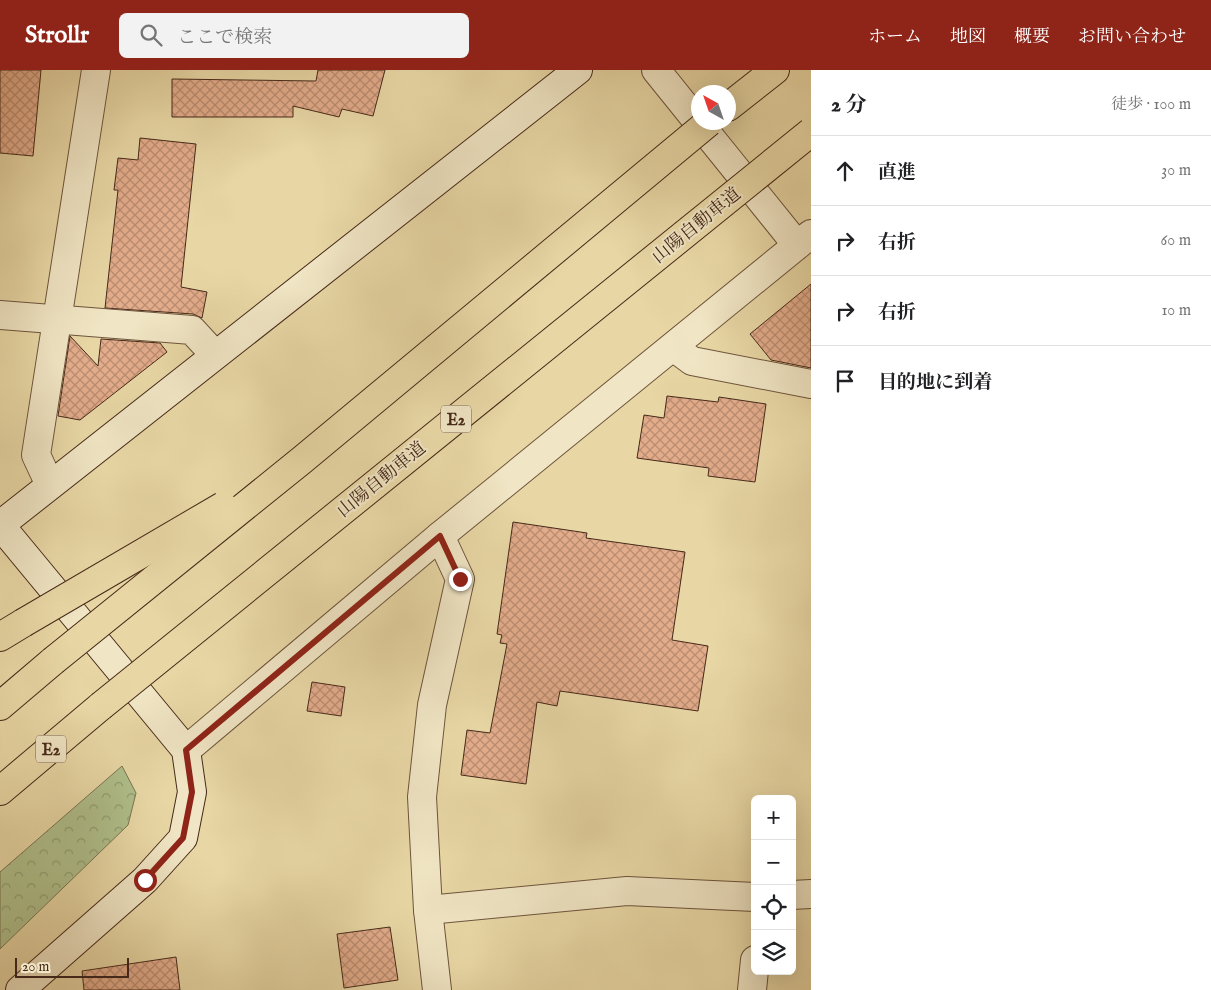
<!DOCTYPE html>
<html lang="ja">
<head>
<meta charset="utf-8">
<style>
	body { margin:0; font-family:"IM FELL English","Noto Serif JP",serif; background:#f2f2f2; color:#202124 }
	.controls { position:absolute; right:15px; bottom:15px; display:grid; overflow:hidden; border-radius:8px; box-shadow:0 5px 20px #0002 }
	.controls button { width:45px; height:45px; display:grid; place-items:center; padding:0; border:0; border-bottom:1px solid #e0e0e0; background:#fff; color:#202124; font:25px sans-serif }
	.compass { position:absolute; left:691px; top:15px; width:45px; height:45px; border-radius:50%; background:#fff; box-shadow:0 5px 20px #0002; rotate:320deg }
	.scale { position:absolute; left:15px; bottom:12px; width:114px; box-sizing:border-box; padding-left:5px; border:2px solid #462919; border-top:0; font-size:14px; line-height:18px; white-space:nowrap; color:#462919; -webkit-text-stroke:4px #f0e5c4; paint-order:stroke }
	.stop { position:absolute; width:15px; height:15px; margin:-11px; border:4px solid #8f2418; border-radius:50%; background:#fff }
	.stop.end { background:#8f2418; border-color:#fff; box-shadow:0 1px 5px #0008 }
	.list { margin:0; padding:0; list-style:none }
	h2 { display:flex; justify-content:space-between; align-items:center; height:65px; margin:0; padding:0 20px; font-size:21px }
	h2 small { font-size:16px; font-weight:400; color:#757577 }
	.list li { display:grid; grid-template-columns:32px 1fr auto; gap:15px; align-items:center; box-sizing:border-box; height:70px; padding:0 20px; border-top:1px solid #e0e0e0 }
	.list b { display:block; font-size:19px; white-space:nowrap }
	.list em { font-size:16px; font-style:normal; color:#757577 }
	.icon { flex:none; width:28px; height:28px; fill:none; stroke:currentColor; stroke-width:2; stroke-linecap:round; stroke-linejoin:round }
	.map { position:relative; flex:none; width:811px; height:920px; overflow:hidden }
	header { display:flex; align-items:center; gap:30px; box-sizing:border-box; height:70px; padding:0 25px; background:#8f2418; color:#fff }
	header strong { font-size:24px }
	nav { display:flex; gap:28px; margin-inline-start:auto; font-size:18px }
	.search { width:350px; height:45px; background:#f2f2f2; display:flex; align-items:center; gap:12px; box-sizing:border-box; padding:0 18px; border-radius:8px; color:#757577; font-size:19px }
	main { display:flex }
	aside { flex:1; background:#fff }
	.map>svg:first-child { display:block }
	.forest { fill:url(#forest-crowns); stroke:#7a7452 }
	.building { fill:url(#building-cross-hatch); stroke:#462919 }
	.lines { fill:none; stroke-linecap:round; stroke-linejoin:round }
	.street-casing { stroke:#6e543c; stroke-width:30 }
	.secondary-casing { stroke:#462919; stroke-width:30 }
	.highway-casing { stroke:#462919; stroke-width:30 }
	.street { stroke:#f0e5c4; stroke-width:28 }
	.secondary { stroke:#f0e5c4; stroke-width:28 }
	.highway { stroke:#e8d7a5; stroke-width:28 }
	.highway-bridge-casing { stroke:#462919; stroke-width:30; stroke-linecap:butt }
	.highway-bridge { stroke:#e8d7a5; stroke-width:28 }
	.route { stroke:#8f2418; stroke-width:6 }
	.labels { text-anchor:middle; stroke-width:4; stroke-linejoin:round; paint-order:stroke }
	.shield { fill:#f0e5c4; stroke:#79614c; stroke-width:1 }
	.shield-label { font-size:16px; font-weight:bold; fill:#462919 }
	.street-label { font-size:18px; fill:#462919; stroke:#f0e5c4 }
</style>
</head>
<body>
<header>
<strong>Strollr</strong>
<div class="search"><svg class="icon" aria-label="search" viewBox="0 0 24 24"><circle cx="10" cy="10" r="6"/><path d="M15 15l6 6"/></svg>ここで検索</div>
<nav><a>ホーム</a><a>地図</a><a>概要</a><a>お問い合わせ</a></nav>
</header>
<main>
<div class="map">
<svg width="811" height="920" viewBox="0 0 811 920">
	<defs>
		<pattern id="forest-crowns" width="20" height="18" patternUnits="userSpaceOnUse" patternTransform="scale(1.25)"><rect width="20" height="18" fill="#afbf8b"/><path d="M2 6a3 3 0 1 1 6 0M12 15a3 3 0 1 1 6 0" fill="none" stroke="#909b71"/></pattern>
		<pattern id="building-cross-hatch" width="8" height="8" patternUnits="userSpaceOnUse" patternTransform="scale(1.25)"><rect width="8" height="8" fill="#e3ac8b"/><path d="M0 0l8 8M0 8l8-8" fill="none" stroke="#ba8c71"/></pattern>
	</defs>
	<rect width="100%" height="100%" fill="#e8d7a5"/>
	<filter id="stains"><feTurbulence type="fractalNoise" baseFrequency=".004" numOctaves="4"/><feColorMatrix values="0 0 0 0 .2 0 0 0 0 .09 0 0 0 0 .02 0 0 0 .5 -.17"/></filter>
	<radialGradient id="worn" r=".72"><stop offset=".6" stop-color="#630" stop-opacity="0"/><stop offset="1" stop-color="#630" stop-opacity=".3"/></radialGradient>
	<path class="forest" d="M122 696 136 723 128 755 0 879V802Z"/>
	<g class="building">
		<path d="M0 0H41L33 86 0 83Z"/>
		<path d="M318 0H385L373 46 342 39 339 47 293 36V47H172V9L316 11Z"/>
		<path d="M140 68 196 74 181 217 207 222 202 248 193 244 105 238 118 120H114L118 88 138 90Z"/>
		<path d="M811 214V298L771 290 750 264Z"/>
		<path d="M70 266 98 296 101 269 160 273 167 282 80 350 58 346Z"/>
		<path d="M667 326 718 332 719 327 766 334 755 412 708 406 709 398 637 388 644 345 664 348Z"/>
		<path d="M513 452 587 463 586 468 685 482 672 570 708 576 698 641 560 621 557 636 537 632 526 714 461 705 467 660 490 663 507 574 500 573 502 565 497 564Z"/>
		<path d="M312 612 345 617 341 646 307 641Z"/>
		<path d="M390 857 398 910 344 918 337 864Z"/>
		<path d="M176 887 180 920H84L82 901Z"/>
	</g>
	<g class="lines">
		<g class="street-casing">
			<g id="street">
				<path d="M656 0 797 175"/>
				<path d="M0 245 192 260 215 285"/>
				<path d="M673 277 692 291 811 314"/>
				<path d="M50 415 36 385 96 0"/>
				<path d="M186 680 440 466 811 164"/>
				<path d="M792 825 811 824"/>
				<path d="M428 840 627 821 755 827"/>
				<path d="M437 920 428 840 422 727 432 635 460 509 440 466"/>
				<path d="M752 920 755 890"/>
			</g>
		</g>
		<g class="secondary-casing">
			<g id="secondary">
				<path d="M0 455 578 0"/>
				<path d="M0 455 186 680 192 722 183 768 145 810 20 920"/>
			</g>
		</g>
		<g class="highway-casing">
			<g id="highway">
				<path d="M728 37 775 0"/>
				<path d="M0 567 23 553"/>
				<path d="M0 636 53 591"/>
				<path d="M0 721 101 636"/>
			</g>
		</g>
		<use href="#street" class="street"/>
		<use href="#secondary" class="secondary"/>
		<use href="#highway" class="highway"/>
		<g class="highway-bridge-casing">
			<g id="highway-bridge">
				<path d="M23 553 223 436"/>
				<path d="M53 591 302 390 709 52"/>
				<path d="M101 636 811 62"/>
			</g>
		</g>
		<use href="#highway-bridge" class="highway-bridge"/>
	</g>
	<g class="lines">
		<path class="route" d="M145 810 183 768 192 722 186 680 440 466 460 509"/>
	</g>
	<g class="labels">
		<g class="shield">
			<rect x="441" y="335.5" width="30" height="27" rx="4"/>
			<rect x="36" y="665.5" width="30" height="27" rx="4"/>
		</g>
		<g class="shield-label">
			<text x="456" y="355">E2</text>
			<text x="51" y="685">E2</text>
		</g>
		<g class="street-label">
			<text transform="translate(696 155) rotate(-39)" y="6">山陽自動車道</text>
			<text transform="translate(381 409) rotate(-39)" y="6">山陽自動車道</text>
		</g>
	</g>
	<rect width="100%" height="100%" filter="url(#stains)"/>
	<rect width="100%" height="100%" fill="url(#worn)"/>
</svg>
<div class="controls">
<button>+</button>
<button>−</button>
<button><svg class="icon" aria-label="locate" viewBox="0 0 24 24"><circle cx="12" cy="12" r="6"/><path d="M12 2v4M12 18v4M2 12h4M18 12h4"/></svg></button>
<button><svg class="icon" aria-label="layers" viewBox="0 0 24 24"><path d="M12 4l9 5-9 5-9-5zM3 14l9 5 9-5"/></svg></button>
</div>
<svg class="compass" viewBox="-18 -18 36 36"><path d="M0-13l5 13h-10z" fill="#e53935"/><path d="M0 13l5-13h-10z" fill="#757577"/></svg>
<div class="scale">20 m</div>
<div class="stop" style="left:145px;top:810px"></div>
<div class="stop end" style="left:460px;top:509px"></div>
</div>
<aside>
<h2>2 分<small>徒歩 · 100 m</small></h2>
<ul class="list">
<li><svg class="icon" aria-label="ahead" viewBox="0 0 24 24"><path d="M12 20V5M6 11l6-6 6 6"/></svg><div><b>直進</b></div><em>30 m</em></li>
<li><svg class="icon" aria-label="right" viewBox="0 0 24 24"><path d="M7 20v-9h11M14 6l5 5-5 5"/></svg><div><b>右折</b></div><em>60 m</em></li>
<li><svg class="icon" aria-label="right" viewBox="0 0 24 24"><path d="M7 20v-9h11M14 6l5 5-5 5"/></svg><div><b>右折</b></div><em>10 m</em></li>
<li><svg class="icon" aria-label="arrive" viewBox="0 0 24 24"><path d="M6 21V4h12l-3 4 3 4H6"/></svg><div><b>目的地に到着</b></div></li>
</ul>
</aside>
</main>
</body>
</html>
